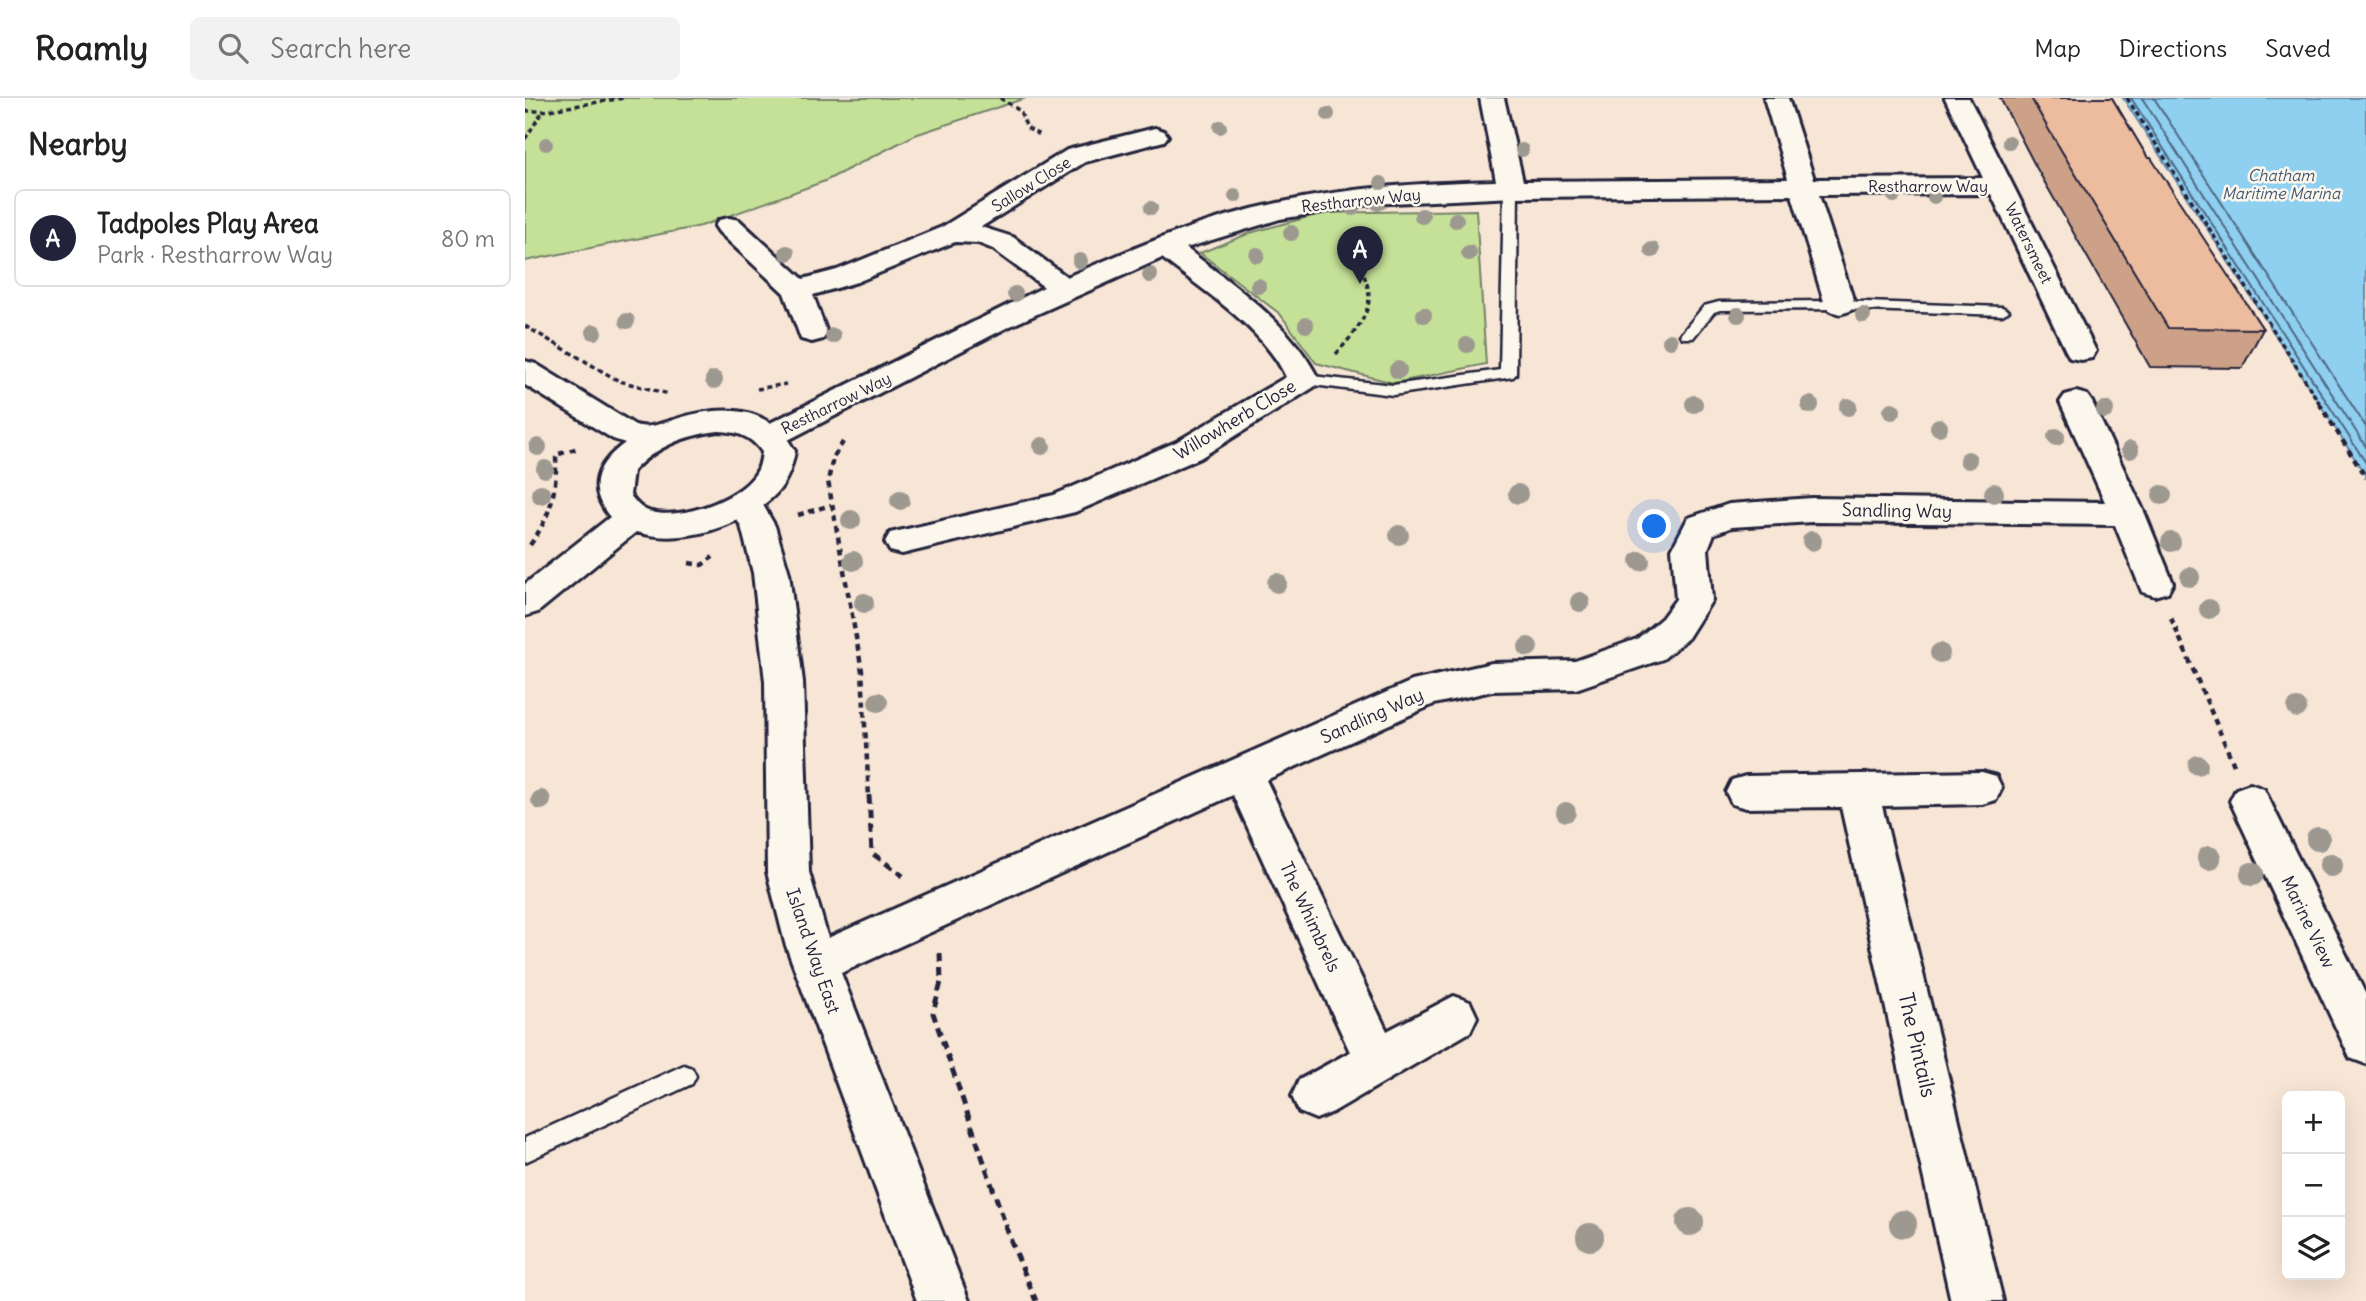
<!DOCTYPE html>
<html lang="en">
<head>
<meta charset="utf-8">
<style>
	body { margin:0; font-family:Delius,sans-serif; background:#f2f2f2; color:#222 }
	.controls { position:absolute; right:21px; bottom:21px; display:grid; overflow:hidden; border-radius:10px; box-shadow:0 7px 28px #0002 }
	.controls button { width:63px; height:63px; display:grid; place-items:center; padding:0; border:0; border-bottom:2px solid #e0e0e0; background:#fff; color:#222; font:35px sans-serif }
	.you { position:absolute; left:1130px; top:429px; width:24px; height:24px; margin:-18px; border:5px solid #fff; border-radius:50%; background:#1a73e8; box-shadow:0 0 0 10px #1a73e833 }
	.badge { display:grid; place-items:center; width:46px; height:46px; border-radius:50%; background:#22223b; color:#fff; font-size:23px; font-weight:700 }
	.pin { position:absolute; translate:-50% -58px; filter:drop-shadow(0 2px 4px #0008) }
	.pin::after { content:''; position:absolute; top:37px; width:24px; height:21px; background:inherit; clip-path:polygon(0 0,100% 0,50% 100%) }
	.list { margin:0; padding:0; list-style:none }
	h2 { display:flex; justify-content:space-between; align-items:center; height:91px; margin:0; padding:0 28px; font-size:30px }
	h2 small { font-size:23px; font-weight:400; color:#767676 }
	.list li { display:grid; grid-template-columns:46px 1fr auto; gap:21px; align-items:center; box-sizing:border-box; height:98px; margin:0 14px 14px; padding:0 14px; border:2px solid #e0e0e0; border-radius:10px }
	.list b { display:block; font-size:26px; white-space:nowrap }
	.list p { margin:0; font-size:23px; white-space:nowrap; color:#767676 }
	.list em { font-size:23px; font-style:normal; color:#767676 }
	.icon { flex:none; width:38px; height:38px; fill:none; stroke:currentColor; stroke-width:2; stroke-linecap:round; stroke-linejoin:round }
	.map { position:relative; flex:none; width:1841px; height:1203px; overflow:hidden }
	header { display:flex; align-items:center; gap:42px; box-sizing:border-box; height:98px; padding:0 35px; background:#fff; border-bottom:2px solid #e0e0e0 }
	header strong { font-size:33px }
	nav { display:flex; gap:38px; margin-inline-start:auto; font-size:24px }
	.search { width:490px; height:63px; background:#f2f2f2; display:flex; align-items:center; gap:18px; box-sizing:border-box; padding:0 24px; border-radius:10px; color:#767676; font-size:26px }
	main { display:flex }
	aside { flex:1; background:#fff }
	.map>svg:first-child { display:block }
	.green { fill:#c5e197; stroke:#748269; stroke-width:2 }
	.water { fill:#8fcff0; stroke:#638aa8; stroke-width:2 }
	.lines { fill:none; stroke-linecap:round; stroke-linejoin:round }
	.shore { stroke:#4e6783; stroke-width:2 }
	.lane-casing { stroke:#22223b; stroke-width:5 }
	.street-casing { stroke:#22223b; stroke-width:6 }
	.path-far2 { stroke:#22223b; stroke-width:3.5; stroke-dasharray:5 3.5; stroke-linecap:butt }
	.path-far1 { stroke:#22223b; stroke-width:4.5; stroke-dasharray:6 5; stroke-linecap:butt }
	.path { stroke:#22223b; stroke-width:5; stroke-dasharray:9 6; stroke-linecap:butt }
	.lane { fill:#fbf7ec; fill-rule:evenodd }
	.street { fill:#fbf7ec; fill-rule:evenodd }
	.tree { fill:#9d9990 }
	.wall { fill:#cca188; stroke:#22223b; stroke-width:2 }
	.building { fill:#edbb9e; stroke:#22223b; stroke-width:2 }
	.labels { text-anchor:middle; stroke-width:5; stroke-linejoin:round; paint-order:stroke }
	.far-water-label { font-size:16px; font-style:italic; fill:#435671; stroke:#fbf7ec }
	.far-street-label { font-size:16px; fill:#22223b; stroke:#fbf7ec }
	.street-label { font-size:18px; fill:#22223b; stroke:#fbf7ec }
	.near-street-label { font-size:21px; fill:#22223b; stroke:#fbf7ec }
</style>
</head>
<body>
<header>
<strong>Roamly</strong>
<div class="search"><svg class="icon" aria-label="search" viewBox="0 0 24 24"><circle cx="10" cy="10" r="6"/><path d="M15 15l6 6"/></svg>Search here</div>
<nav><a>Map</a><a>Directions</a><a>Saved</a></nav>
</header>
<main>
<aside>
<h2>Nearby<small></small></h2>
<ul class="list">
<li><span class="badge">A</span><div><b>Tadpoles Play Area</b><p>Park · Restharrow Way</p></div><em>80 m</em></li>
</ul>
</aside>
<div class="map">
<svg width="1841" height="1203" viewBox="0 0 1841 1203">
	<rect width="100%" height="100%" fill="#f7e5d5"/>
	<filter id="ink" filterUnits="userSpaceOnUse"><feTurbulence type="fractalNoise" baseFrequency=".0143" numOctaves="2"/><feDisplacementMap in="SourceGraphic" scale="14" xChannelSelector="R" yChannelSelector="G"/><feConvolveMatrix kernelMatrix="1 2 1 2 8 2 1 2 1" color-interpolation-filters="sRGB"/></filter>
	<g filter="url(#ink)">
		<g class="green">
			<path d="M0 0H501L390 37 300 83 176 128 0 163Z"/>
			<path d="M951 112 961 266 869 285 791 265 755 216 675 155 725 135 798 115Z"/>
		</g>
		<path class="water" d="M1598 0H1841V378Z"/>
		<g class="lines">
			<g class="shore">
				<path d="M1606 0 1841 365"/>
				<path d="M1617 0 1841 349"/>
				<path d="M1629 0 1841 329"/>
			</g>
			<g class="lane-casing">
				<g id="lane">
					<path d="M986 87 993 91 991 276 988 279 868 297 772 285 770 282 772 279 778 277 868 287 975 272 979 91Z"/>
					<path d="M1315 203 1477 209 1484 213 1477 217 1315 211 1195 212 1189 214 1168 240H1158L1155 237 1179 208 1194 204Z"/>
					<path d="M159 967 167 970 171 978 167 986 0 1064V1040Z"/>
				</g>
			</g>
			<g class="street-casing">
				<g id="street">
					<path d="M955 0H979L998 83 1263 81 1239 0H1263L1289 81 1458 80 1420 0H1444L1571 253 1567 260 1556 262 1545 260 1541 253 1466 96 1294 97 1330 207 1325 213 1315 216 1305 213 1300 207 1267 97 989 99 846 106 755 121 661 150C709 188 766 225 794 282L789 289 675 360 550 414 377 456 365 453 360 444 365 435 529 397 651 344 761 279C739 231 678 192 637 160L483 229 263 342 270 353C266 376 258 393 238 407L250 428 264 475 278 584 284 774 303 840 887 583 967 565 1050 563 1112 541 1137 520 1151 501 1147 451 1163 420 1204 406 1287 400 1580 404 1535 304 1540 297 1551 294 1562 297 1567 304 1620 416 1648 485 1643 494 1630 498 1617 494 1590 427 1287 424 1207 429 1189 436 1183 451 1187 502 1163 540 1138 561 1051 591 967 593 909 606 741 682 862 933 929 898 945 904 952 919 945 934 808 1014 791 1021 774 1014 767 998 774 982 825 954 708 697 316 875 444 1203H392L260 845 242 774 240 584 228 475 216 428 212 422C181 437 144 444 111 434L13 514 0 518V486L85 419C61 390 71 366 100 345L88 341 0 287V263L11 266 110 327C125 331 133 326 148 322 179 312 217 306 245 325L519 189 468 151 453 145 430 144 332 184 288 197 302 235 298 241 287 244 276 241 259 195 194 134 190 128 194 122 204 120 214 122 278 181 312 172 417 129 542 52 630 30 639 33 643 38 639 43 560 64 456 129 488 139 542 179C610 149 680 120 753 105 825 89 898 85 971 83ZM194 333C213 334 226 338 237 354 236 361 235 369 231 375 214 402 156 422 126 414 116 411 111 405 105 397L108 373C131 348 161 337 194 333Z"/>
					<path d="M1457 674 1471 678 1477 690 1471 702 1457 706 1357 708 1478 1203H1426L1316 709 1221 710 1207 706 1201 694 1207 682 1221 678Z"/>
					<path d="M1725 686 1739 691 1841 897V966L1825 960 1705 703 1711 691Z"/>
				</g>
			</g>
			<g class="path-far2">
				<path d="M475 0 495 13 502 30 516 38"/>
				<path d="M1602 0 1795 306"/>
				<path d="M0 13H18L99 0"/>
				<path d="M0 41 18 13"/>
				<path d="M0 228 94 283 144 296"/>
				<path d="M811 256C858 204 850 194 817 137"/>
				<path d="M232 291 261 286"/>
			</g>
			<g class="path-far1">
				<path d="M1794 305 1841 380"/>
				<path d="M318 344 308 360 303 383 337 573 344 699"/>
				<path d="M273 417 306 407"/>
				<path d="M5 447C26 418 32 392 31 357L53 350"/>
				<path d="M164 465 177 467 188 459"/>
				<path d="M1646 520 1709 667"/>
			</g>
			<g class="path">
				<path d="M344 697 347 755 378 778"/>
				<path d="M415 855 416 884 408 915 486 1143 511 1203"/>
			</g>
			<use href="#lane" class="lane"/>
			<use href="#street" class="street"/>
		</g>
		<g class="tree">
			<circle cx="803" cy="16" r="7"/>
			<circle cx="695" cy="29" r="7"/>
			<circle cx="1484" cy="44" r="7"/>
			<circle cx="21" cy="46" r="7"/>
			<circle cx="997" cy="52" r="7"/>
			<circle cx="856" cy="85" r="7"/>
			<circle cx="710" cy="98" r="7"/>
			<circle cx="1369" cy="98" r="7"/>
			<circle cx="1409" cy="99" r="7"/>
			<circle cx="853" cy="106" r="7"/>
			<circle cx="626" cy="110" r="7"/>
			<circle cx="828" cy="111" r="7"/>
			<circle cx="897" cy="118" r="8"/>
			<circle cx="931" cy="122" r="8"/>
			<circle cx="766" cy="135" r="8"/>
			<circle cx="1127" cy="152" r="8"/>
			<circle cx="262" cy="155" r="8"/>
			<circle cx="944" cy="155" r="8"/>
			<circle cx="732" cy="157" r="8"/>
			<circle cx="555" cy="163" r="8"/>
			<circle cx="625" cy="177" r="8"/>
			<circle cx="733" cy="188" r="8"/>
			<circle cx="490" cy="196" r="8"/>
			<circle cx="899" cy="217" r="8"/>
			<circle cx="1213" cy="217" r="8"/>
			<circle cx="1338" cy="217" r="8"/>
			<circle cx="102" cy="223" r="8"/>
			<circle cx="781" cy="227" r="8"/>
			<circle cx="69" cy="234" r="8"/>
			<circle cx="308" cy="238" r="8"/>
			<circle cx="1145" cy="243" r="8"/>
			<circle cx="942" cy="247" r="8"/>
			<circle cx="873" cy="272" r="9"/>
			<circle cx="189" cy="282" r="9"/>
			<circle cx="1169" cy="306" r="9"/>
			<circle cx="1285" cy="307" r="9"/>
			<circle cx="1323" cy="309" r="9"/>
			<circle cx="1580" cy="312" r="9"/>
			<circle cx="1367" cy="313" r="9"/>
			<circle cx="1414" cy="329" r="9"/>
			<circle cx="1531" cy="339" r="9"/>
			<circle cx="517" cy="348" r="9"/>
			<circle cx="13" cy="349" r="9"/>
			<circle cx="1605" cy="352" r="9"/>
			<circle cx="1443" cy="362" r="9"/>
			<circle cx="20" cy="371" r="9"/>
			<circle cx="1469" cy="395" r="10"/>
			<circle cx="16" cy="396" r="10"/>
			<circle cx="993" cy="396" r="10"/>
			<circle cx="1637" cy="397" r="10"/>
			<circle cx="375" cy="402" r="10"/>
			<circle cx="326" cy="422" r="10"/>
			<circle cx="874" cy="437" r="10"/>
			<circle cx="1287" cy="443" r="10"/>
			<circle cx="1646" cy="444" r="10"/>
			<circle cx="328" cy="463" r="10"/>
			<circle cx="1115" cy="463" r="10"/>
			<circle cx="1665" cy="479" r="10"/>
			<circle cx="752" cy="485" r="10"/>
			<circle cx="1055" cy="504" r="10"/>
			<circle cx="339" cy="505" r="10"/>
			<circle cx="1684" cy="511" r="10"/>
			<circle cx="1003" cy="549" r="10"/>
			<circle cx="1415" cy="555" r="10"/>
			<circle cx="353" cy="604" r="10"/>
			<circle cx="1772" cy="610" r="10"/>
			<circle cx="1673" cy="667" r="10"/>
			<circle cx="16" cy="702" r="10"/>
			<circle cx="1041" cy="714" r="10"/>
			<circle cx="1793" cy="741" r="12"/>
			<circle cx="1684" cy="760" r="12"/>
			<circle cx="1806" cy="767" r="12"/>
			<circle cx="1727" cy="776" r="12"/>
			<circle cx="1165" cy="1124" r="14"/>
			<circle cx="1378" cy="1126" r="14"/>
			<circle cx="1065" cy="1139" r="14"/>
		</g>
		<path class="wall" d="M1475 0H1587L1623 60 1738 231 1717 270 1625 269 1511 69Z"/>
		<path class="building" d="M1506 0H1587L1623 60H1626L1738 231 1643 230 1524 32Z"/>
	</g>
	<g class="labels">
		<g class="far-water-label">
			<text x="1756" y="83">Chatham<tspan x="1756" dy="18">Maritime Marina</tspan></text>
		</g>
		<g class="far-street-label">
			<text transform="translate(506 86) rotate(-32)" y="6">Sallow Close</text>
			<text x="1403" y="94">Restharrow Way</text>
			<text transform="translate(836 102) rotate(-6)" y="6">Restharrow Way</text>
			<text transform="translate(1504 145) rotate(64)" y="6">Watersmeet</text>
			<text transform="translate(311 305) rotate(-26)" y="6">Restharrow Way</text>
		</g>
		<g class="street-label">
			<text transform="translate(710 322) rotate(-31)" y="6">Willowherb Close</text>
			<text transform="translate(1372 413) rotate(1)" y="6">Sandling Way</text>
			<text transform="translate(847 618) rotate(-24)" y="6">Sandling Way</text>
			<text transform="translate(785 819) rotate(65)" y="6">The Whimbrels</text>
			<text transform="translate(1783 824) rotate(64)" y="6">Marine View</text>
			<text transform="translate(288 853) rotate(71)" y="6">Island Way East</text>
		</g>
		<g class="near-street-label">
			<text transform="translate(1392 947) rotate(77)" y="7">The Pintails</text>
		</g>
	</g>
</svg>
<div class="controls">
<button>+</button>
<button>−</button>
<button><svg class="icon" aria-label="layers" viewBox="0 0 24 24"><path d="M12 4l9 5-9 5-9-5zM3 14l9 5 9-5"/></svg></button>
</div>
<div class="you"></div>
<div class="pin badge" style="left:835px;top:186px">A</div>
</div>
</main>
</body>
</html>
